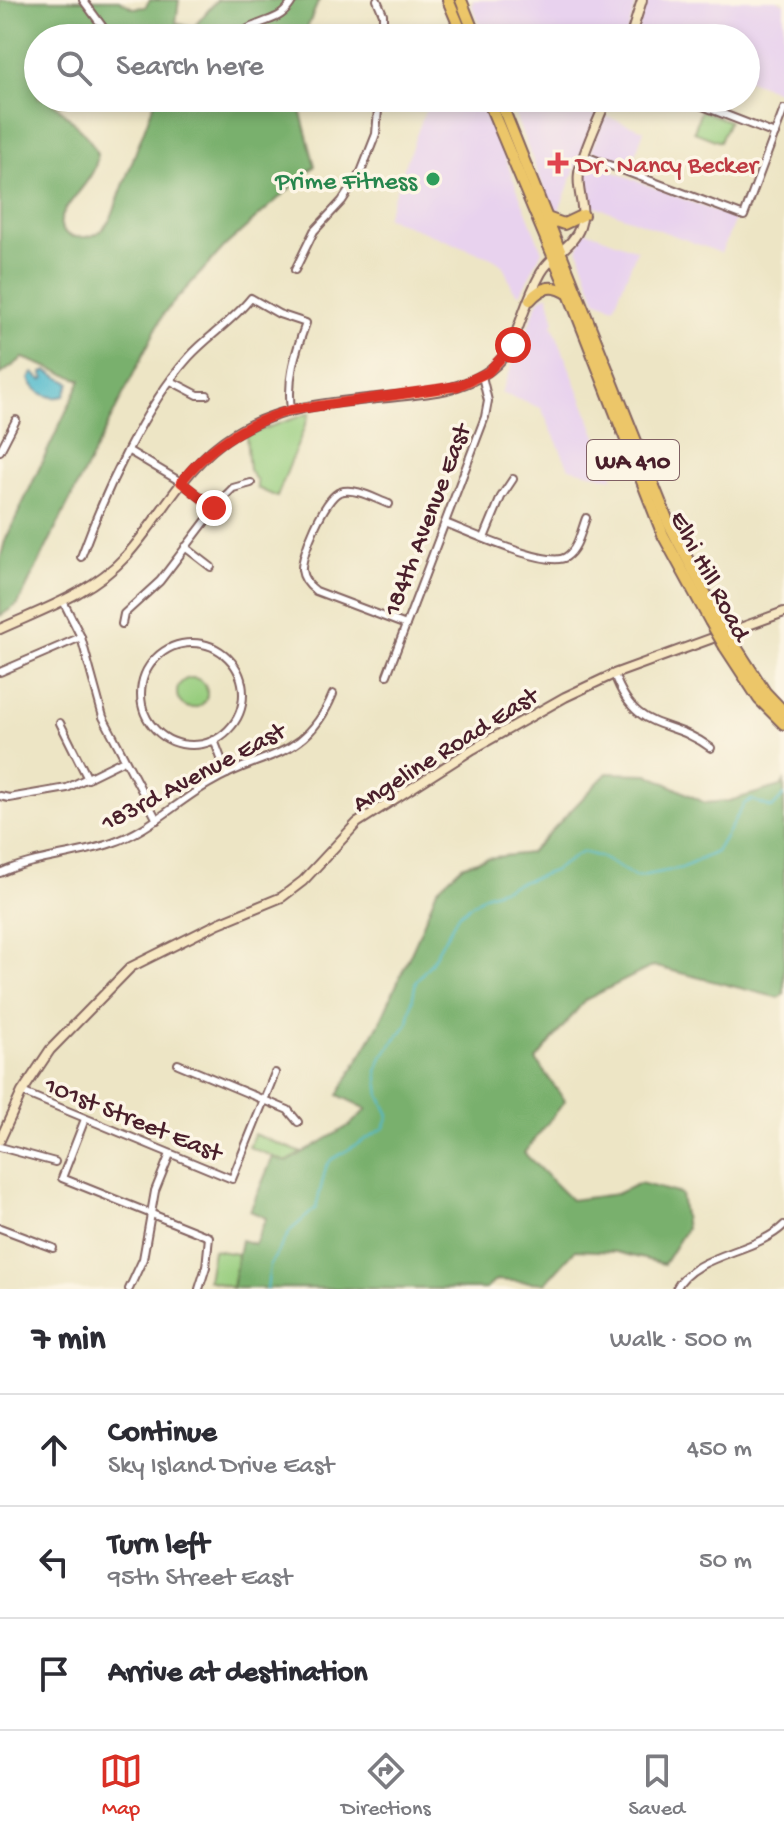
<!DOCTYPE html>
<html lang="en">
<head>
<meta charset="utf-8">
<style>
	body { margin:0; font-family:"Gochi Hand",sans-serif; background:#f7f7f7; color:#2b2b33 }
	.stop { position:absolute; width:24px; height:24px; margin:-18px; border:6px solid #d93025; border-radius:50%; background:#fff }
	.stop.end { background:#d93025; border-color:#fff; box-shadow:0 2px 8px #0008 }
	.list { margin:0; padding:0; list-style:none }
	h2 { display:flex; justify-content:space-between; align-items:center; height:104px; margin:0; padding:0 32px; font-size:34px }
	h2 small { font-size:26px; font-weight:400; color:#7c7c81 }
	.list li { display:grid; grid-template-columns:52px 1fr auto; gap:24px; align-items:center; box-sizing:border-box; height:112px; padding:0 32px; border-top:2px solid #e1e1e2 }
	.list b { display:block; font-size:30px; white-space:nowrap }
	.list p { margin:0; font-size:26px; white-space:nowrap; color:#7c7c81 }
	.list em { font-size:26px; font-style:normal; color:#7c7c81 }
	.icon { flex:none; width:44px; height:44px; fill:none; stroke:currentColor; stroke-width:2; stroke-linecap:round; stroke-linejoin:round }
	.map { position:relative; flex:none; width:784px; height:1289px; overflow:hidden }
	.search { position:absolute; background:#fff; box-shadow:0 4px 12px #0003; left:24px; right:24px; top:24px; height:88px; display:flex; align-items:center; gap:20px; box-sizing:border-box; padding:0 28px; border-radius:44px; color:#7c7c81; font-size:30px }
	.sheet { height:440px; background:#fff }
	nav { display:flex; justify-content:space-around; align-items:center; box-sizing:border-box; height:112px; border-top:2px solid #e1e1e2; background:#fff; font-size:22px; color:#7c7c81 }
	nav a { display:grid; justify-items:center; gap:4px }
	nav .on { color:#d93025 }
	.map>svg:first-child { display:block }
	.built { fill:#e8d2ee }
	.green { fill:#97cd7e; stroke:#707654; stroke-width:2 }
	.forest { fill:#79b06d; stroke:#62684c; stroke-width:2 }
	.water { fill:#4fb9cc; stroke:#4c6c7c; stroke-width:2 }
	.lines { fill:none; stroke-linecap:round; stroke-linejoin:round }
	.stream { stroke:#4fb9cc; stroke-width:2 }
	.street-casing { stroke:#836461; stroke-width:10 }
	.secondary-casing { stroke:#836461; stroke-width:12 }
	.highway-casing { stroke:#836461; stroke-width:14 }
	.street { stroke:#fff; stroke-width:6 }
	.secondary { stroke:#f7e8c3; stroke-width:8 }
	.highway { stroke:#ecc669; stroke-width:10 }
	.highway-bridge-casing { stroke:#836461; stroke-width:14; stroke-linecap:butt }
	.highway-bridge { stroke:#ecc669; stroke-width:10 }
	.route { stroke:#d93025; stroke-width:10 }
	.health-dot { fill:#e0444e; stroke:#fcf5e5; stroke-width:3 }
	.leisure-dot { fill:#2e9e5b; stroke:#fcf5e5; stroke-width:3 }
	.labels { text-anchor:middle; stroke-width:7; stroke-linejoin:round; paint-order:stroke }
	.shield { fill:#fcf5e5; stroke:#7f5f63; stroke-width:2 }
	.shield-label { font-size:24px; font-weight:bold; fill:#4a1f2b }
	.health-label { font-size:26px; fill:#be3a42; stroke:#fcf5e5; text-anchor:start }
	.leisure-label { font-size:26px; fill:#27864d; stroke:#fcf5e5; text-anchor:end }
	.street-label { font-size:26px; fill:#4a1f2b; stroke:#fcf5e5 }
</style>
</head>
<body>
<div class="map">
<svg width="784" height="1289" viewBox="0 0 784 1289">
	<rect width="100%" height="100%" fill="#fcf5e5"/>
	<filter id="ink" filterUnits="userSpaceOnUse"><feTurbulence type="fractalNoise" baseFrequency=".0125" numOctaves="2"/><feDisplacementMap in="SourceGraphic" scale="16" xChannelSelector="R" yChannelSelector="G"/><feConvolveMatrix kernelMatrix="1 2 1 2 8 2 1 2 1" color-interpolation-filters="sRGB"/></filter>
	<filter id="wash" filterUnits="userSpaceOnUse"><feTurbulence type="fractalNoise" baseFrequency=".006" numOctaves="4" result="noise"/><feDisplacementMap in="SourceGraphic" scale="32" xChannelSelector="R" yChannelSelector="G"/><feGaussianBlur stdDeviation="1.8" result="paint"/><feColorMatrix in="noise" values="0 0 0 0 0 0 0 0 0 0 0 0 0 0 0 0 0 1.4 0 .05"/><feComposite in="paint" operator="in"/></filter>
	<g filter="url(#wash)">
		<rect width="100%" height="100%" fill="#ede5c5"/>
		<g class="built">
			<path d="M473 0H637L626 38H485L472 6Z"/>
			<path d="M648 0H777L784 3 783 93 746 79V38H635Z"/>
			<path d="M430 98H481L542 251 520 295 513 289 503 266 494 259 386 217Z"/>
			<path d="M508 98H603L556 218Z"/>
			<path d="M605 116 644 130 631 166 594 152 592 149Z"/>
			<path d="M591 163 735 219 721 253 590 204 585 173Z"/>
			<path d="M584 230 637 250 614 307 596 300 578 249Z"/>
			<path d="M548 294 555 322 552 324 614 479 569 468 541 408 501 393 539 300Z"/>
		</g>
		<g class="green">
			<path d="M701 110 729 121 720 142 694 132Z"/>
			<path d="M310 413 277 497 257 488V481L249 470 246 435Z"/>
			<circle cx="192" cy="693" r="15"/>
			<path d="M254 1134 302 1153 286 1162 249 1147Z"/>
			<path d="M213 1250 238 1254 232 1288 208 1280Z"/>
		</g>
		<g class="forest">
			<path d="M0 0H119L133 8 145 7 150 0H179L176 23 193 28 217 0H319L303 38H38C38 59 38 78 38 98H48C59 109 96 140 97 155 98 182 56 207 61 226 65 241 89 239 99 232 104 229 108 222 111 218L156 98H297L315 166 225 246 164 313 18 604 0 616V560L5 541 81 380 23 358 0 375Z"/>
			<path d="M607 773 648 774 705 803 729 801 781 786 784 781V993L779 998 653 966 585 1000 536 1060 565 1101 524 1153 571 1200 616 1194 640 1183 681 1194 686 1229 664 1264 616 1252 575 1250 545 1283 496 1280 486 1289 232 1288 241 1240 255 1244 266 1218 250 1211 273 1157 287 1162 350 1125 367 1109 338 1095 379 1024 418 937 437 889 462 866 486 858 530 853Z"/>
		</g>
		<path class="water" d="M47 371 70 383 64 396C49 400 35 393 29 379L33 373 42 380 45 378 42 373Z"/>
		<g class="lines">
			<path class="stream" d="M267 1289 270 1265 291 1230 316 1208 326 1167 331 1160 384 1128 389 1115 380 1096 377 1071 382 1057 408 1023 416 981 431 963 458 915 485 895 553 871 582 852 600 857 636 877 682 868 716 852 745 803 752 800 772 808 784 795"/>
		</g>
	</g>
	<g filter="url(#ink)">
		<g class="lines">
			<g class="street-casing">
				<g id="street">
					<path d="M83 0 111 38"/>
					<path d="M377 0 383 14V38"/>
					<path d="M164 38 175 32 187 38"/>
					<path d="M236 38C242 34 247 28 254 26 271 18 283 19 293 0"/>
					<path d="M682 98 775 134"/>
					<path d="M585 156 744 216 784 109"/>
					<path d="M295 270 314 231 342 201 361 172 376 134 379 98"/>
					<path d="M171 381 198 395H207"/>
					<path d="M0 451 16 420"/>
					<path d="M129 451 181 482 214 508"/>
					<path d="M389 504C375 499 355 487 340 492 325 497 301 554 302 570 303 579 308 585 316 591L406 625"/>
					<path d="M445 523C467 531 548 569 566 557 578 549 581 531 586 518"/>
					<path d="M484 538 501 497 513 479"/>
					<path d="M185 547 211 567"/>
					<path d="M81 557C104 494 144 407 189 357 208 336 233 321 251 298L279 314 306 323C295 353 287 378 291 410"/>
					<path d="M63 601 81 637 103 717 157 820"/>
					<path d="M122 624 124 614 160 581 224 497 233 488 251 483"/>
					<circle cx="192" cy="694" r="51"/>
					<path d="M0 672 81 637"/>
					<path d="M614 674C637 736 669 716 711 748"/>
					<path d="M387 675 485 417 488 401 482 376"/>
					<path d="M60 723 88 779"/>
					<path d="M214 740 227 774"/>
					<path d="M0 796 9 798 67 788 124 760"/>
					<path d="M0 873C35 857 75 856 112 843 149 831 176 802 210 783 262 751 305 762 333 694"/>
					<path d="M178 1064 288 1110 298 1122"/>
					<path d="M22 1092 232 1179 275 1073"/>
					<path d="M85 1119 62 1178 209 1237 206 1267 199 1289"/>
					<path d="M0 1147 55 1162"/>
					<path d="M0 1228 53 1248"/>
					<path d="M129 1289 143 1259 155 1191 170 1154"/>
					<path d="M676 1289C693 1254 756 1253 784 1225"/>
				</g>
			</g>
			<g class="secondary-casing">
				<g id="secondary">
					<path d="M630 38 642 0"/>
					<path d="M0 629C44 609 92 593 126 556 163 515 185 464 234 434 297 395 376 403 447 389 523 370 510 328 541 273 552 254 573 247 580 227 587 207 576 192 579 173 583 150 599 120 607 98"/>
					<path d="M0 1140 22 1092 50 1050 131 967 219 923 282 897 303 881 357 823 473 749 565 697 614 674 784 612"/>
				</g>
			</g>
			<g class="highway-casing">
				<g id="highway">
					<path d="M448 0 464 38"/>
					<path d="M461 0 476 38"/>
					<path d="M487 98 569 294 663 535 710 621"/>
					<path d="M499 98 669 524 719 619"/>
					<path d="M547 218 564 224 583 215"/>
					<path d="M530 300C542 286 553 284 569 294"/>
					<path d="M734 644 765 692 784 712"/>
					<path d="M725 647 759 699 784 724"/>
				</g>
			</g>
			<use href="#street" class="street"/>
			<use href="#secondary" class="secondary"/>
			<use href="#highway" class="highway"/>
			<g class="highway-bridge-casing">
				<g id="highway-bridge">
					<path d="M719 619 734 644"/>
					<path d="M710 621 725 647"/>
				</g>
			</g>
			<use href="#highway-bridge" class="highway-bridge"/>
		</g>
	</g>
	<g class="lines" filter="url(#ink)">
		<path class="route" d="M214 508 181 482C209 446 247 423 291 410L458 386 488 372 513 345"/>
	</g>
	<path class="health-dot" d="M554 151h8v8h8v8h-8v8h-8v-8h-8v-8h8z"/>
	<circle class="leisure-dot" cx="433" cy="179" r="8"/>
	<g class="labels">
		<rect class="shield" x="587" y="440" width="92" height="40" rx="6"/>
		<g class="shield-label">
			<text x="633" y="468">WA 410</text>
		</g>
		<g class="health-label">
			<text x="576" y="172">Dr. Nancy Becker</text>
		</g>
		<g class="leisure-label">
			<text x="417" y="188">Prime Fitness</text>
		</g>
		<g class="street-label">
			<text transform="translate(425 519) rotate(-69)" y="9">184th Avenue East</text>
			<text transform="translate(712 575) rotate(62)" y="9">Elhi Hill Road</text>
			<text transform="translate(444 748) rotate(-32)" y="9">Angeline Road East</text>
			<text transform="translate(192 775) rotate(-28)" y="9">183rd Avenue East</text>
			<text transform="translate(134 1117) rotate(22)" y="9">101st Street East</text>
		</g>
	</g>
</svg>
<div class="stop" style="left:513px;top:345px"></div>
<div class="stop end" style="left:214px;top:508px"></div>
<div class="search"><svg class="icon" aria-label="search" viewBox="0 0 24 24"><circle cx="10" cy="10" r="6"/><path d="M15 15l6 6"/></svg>Search here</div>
</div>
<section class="sheet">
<h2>7 min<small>Walk · 500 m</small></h2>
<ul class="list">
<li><svg class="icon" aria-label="ahead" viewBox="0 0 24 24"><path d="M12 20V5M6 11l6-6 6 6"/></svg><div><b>Continue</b><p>Sky Island Drive East</p></div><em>450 m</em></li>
<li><svg class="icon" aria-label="left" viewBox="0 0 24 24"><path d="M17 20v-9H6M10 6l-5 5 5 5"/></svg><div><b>Turn left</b><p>95th Street East</p></div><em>50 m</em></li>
<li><svg class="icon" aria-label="arrive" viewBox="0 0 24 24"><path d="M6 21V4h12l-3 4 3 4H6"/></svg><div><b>Arrive at destination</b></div></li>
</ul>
</section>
<nav>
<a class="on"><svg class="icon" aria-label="map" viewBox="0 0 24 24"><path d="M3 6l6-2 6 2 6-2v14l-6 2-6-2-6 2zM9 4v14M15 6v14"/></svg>Map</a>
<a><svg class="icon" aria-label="directions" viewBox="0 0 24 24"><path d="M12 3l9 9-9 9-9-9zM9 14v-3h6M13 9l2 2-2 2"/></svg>Directions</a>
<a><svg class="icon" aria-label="saved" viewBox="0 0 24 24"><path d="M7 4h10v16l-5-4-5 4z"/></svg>Saved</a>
</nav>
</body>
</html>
